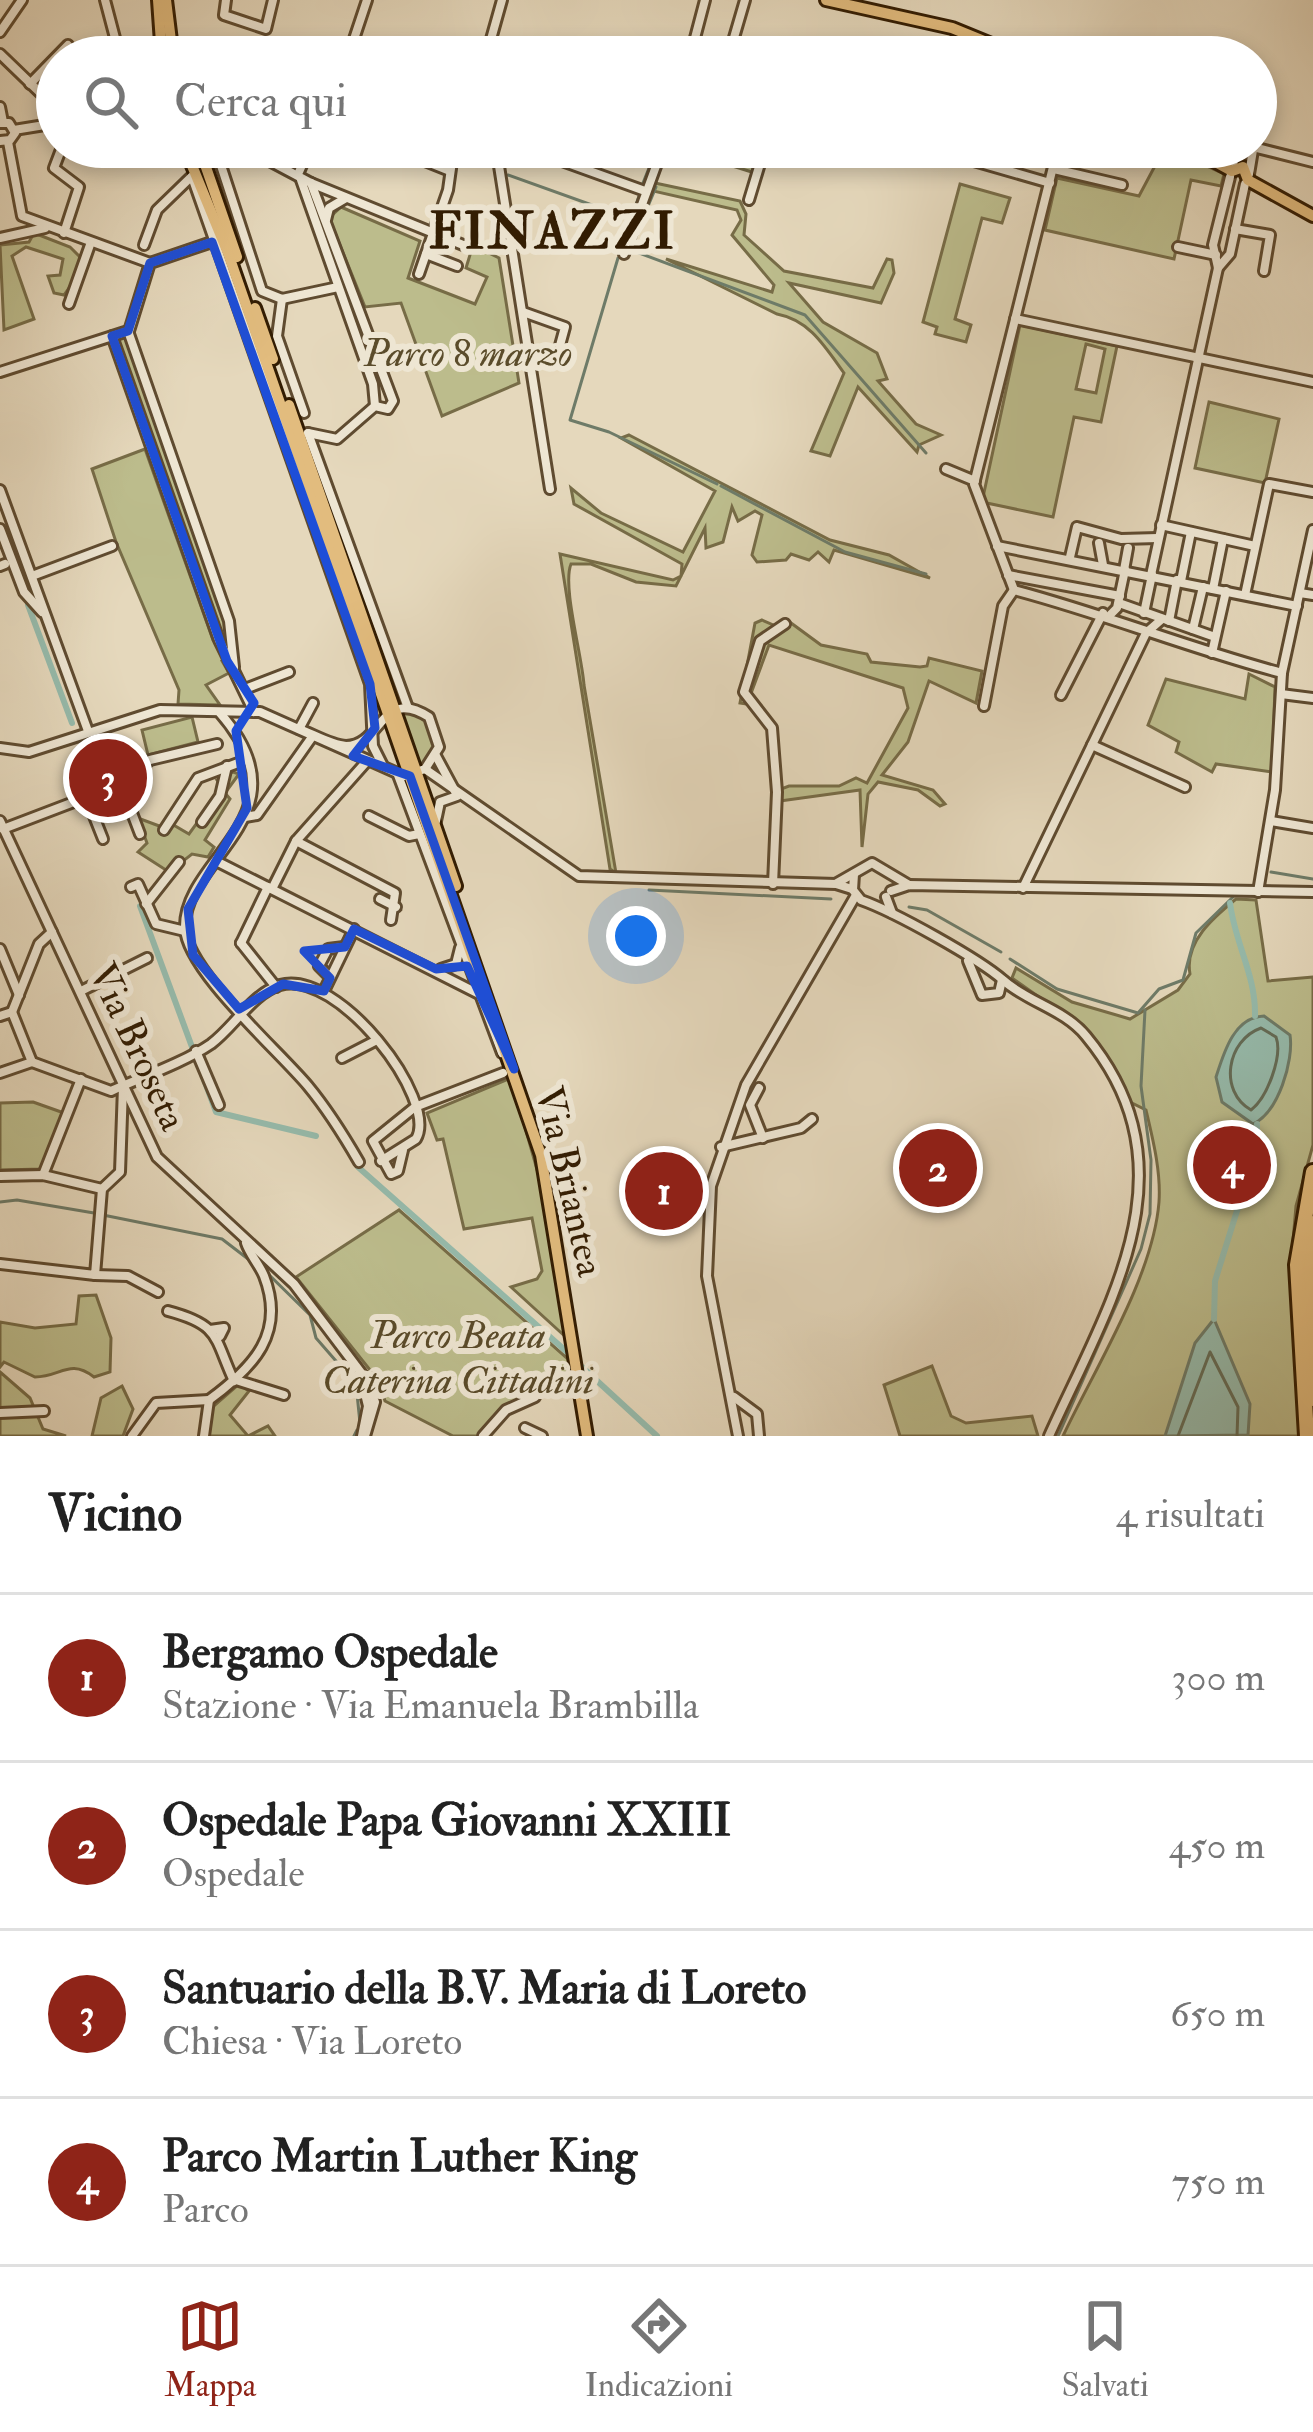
<!DOCTYPE html>
<html lang="it">
<head>
<meta charset="utf-8">
<style>
	body { margin:0; font-family:"IM FELL Double Pica",serif; background:#f2f2f2; color:#222 }
	.you { position:absolute; left:636px; top:936px; width:42px; height:42px; margin:-30px; border:9px solid #fff; border-radius:50%; background:#1a73e8; box-shadow:0 0 0 18px #1a73e833 }
	.badge { display:grid; place-items:center; width:78px; height:78px; border-radius:50%; background:#8f2418; color:#fff; font-size:39px; font-weight:700 }
	.pin { position:absolute; translate:-50% -50%; border:6px solid #fff; box-shadow:0 3px 12px #0006 }
	.list { margin:0; padding:0; list-style:none }
	h2 { display:flex; justify-content:space-between; align-items:center; height:156px; margin:0; padding:0 48px; font-size:51px }
	h2 small { font-size:39px; font-weight:400; color:#767676 }
	.list li { display:grid; grid-template-columns:78px 1fr auto; gap:36px; align-items:center; box-sizing:border-box; height:168px; padding:0 48px; border-top:3px solid #e0e0e0 }
	.list b { display:block; font-size:45px; white-space:nowrap }
	.list p { margin:0; font-size:39px; white-space:nowrap; color:#767676 }
	.list em { font-size:39px; font-style:normal; color:#767676 }
	.icon { flex:none; width:66px; height:66px; fill:none; stroke:currentColor; stroke-width:2; stroke-linecap:round; stroke-linejoin:round }
	.map { position:relative; flex:none; width:1313px; height:1436px; overflow:hidden }
	.search { position:absolute; background:#fff; box-shadow:0 6px 18px #0003; left:36px; right:36px; top:36px; height:132px; display:flex; align-items:center; gap:30px; box-sizing:border-box; padding:0 42px; border-radius:66px; color:#767676; font-size:45px }
	.sheet { height:828px; background:#fff }
	nav { display:flex; justify-content:space-around; align-items:center; box-sizing:border-box; height:168px; border-top:3px solid #e0e0e0; background:#fff; font-size:33px; color:#767676 }
	nav a { display:grid; justify-items:center; gap:6px }
	nav .on { color:#8f2418 }
	.map>svg:first-child { display:block }
	.green { fill:#bcbc8c; stroke:#776c47; stroke-width:3; fill-rule:evenodd }
	.water { fill:#96bbac; stroke:#6e7b68; stroke-width:3 }
	.lines { fill:none; stroke-linecap:round; stroke-linejoin:round }
	.shore { stroke:#646c57; stroke-width:3 }
	.stream { stroke:#6e7b68; stroke-width:3 }
	.canal { stroke:#96bbac; stroke-width:6 }
	.minor-casing { stroke:#5f4b30; stroke-width:14 }
	.major-casing { stroke:#321c02; stroke-width:16 }
	.highway-casing { stroke:#321c02; stroke-width:20 }
	.minor { stroke:#eee6d3; stroke-width:8 }
	.major { stroke:#e2bc7e; stroke-width:10 }
	.highway { stroke:#e2bc7e; stroke-width:14 }
	.marked { fill:none; stroke:#1d4ed8; stroke-width:9; stroke-linejoin:round }
	.labels { text-anchor:middle; stroke-width:12; stroke-linejoin:round; paint-order:stroke }
	.park-label { font-size:39px; font-style:italic; fill:#5b4c2b; stroke:#eee6d3 }
	.street-label { font-size:39px; fill:#321c02; stroke:#eee6d3 }
	.district-label { font-size:51px; font-weight:bold; letter-spacing:3px; fill:#321c02; stroke:#eee6d3 }
</style>
</head>
<body>
<div class="map">
<svg width="1313" height="1436" viewBox="0 0 1313 1436">
	<rect width="100%" height="100%" fill="#e5d8bc"/>
	<filter id="stains"><feTurbulence type="fractalNoise" baseFrequency=".00167" numOctaves="4"/><feColorMatrix values="0 0 0 0 .2 0 0 0 0 .09 0 0 0 0 .02 0 0 0 .5 -.17"/></filter>
	<radialGradient id="worn" r=".72"><stop offset=".6" stop-color="#630" stop-opacity="0"/><stop offset="1" stop-color="#630" stop-opacity=".3"/></radialGradient>
	<g class="green">
		<path d="M672 147H763L755 173Z"/>
		<path d="M1165 147 1224 174 1221 186 1191 180 1174 259 1045 230 1057 178 1139 196Z"/>
		<path d="M655 183 740 201 746 214 744 235 784 271 873 288 887 259 892 260 894 273 881 303 789 283 823 322 877 353 887 379 878 381 916 424 941 435 919 445 917 452 858 387 830 456 811 451 844 373C824 345 809 320 777 314L666 259 772 292 774 285 732 235 741 220 737 210 653 191Z"/>
		<path d="M960 184 1010 198 1002 223 982 218 955 319 971 325 966 342 935 334 937 327 923 322Z"/>
		<path d="M341 207 420 241 408 278 475 304 487 277 466 268 473 245 499 258 519 383 442 416 401 303 365 307 329 218Z"/>
		<path d="M34 233 70 247 80 257 76 278 64 295 54 293 48 276 60 275 63 259 26 247 12 256 34 319 4 330 0 245 29 242Z"/>
		<path d="M1020 325 1117 346 1101 422 1074 417 1053 517 982 502ZM1086 344 1105 349 1096 393 1076 389Z"/>
		<path d="M125 337 228 623 230 657 222 661 229 673 206 685 220 705 178 704 179 690 116 542 92 469 145 449 213 640 222 642 116 338Z"/>
		<path d="M1209 402 1279 419 1265 483 1195 468Z"/>
		<path d="M629 435 830 540 889 555 930 578 834 550 829 562 818 552 809 560 791 554 786 560 757 562 752 555 762 515 755 511 738 521 732 507 723 542 706 548 705 528 676 586 636 582 591 564H571C562 586 582 655 584 685L616 873 610 869 560 554 673 580 681 576 682 564 574 504 571 488 601 513 683 552 715 491 621 438Z"/>
		<path d="M762 620 778 627 791 623 821 645 867 654 871 662 920 667 927 666 929 658 982 671 976 703 929 681 908 742 882 775 933 790 945 804 940 806 918 790 878 782 868 794 862 847 860 790 780 801 781 789 789 786H839L856 778 867 783 908 708 903 688 769 645 747 704 740 703 755 623Z"/>
		<path d="M1249 674 1275 687 1272 772 1216 764 1212 772 1176 752 1179 742 1148 725 1166 679 1245 699Z"/>
		<path d="M400 710C426 716 433 722 435 748L420 767Z"/>
		<path d="M192 717 198 742 148 755 142 730Z"/>
		<path d="M233 772 239 774 225 793 230 799 205 840 214 847 208 857 192 854 169 872 138 852 147 843 138 818 162 827 170 823 189 834 223 787 217 780Z"/>
		<path d="M1236 899 1256 900 1268 981 1313 977V1145L1296 1206 1290 1276 1300 1436H1063C1095 1368 1153 1277 1159 1202 1161 1171 1153 1140 1146 1110L1130 1102 1083 1028 1012 978 1016 968 1072 1002 1130 1019 1178 990 1190 974C1184 942 1214 917 1236 899Z"/>
		<path d="M511 1078 540 1180 569 1340 511 1287 537 1279 542 1271 532 1218 464 1229 443 1139 437 1140 427 1113Z"/>
		<path d="M33 1102 64 1113 43 1169 0 1170V1103Z"/>
		<path d="M399 1210 568 1359 571 1382 504 1408 480 1436H453L385 1401 378 1380 296 1277Z"/>
		<path d="M96 1295 111 1338 110 1372 94 1377C69 1358 61 1377 35 1377L4 1362 0 1367V1322L35 1328 76 1324 79 1296Z"/>
		<path d="M932 1366 951 1416 966 1423 1032 1416 1038 1436H900L884 1385Z"/>
		<path d="M0 1372 30 1398 43 1429 66 1436H0Z"/>
		<path d="M239 1384 249 1391 230 1415 248 1436 268 1426 275 1436H206L209 1410Z"/>
		<path d="M122 1386 133 1409 123 1436H92L101 1398Z"/>
	</g>
	<g class="water">
		<path d="M1264 1016 1290 1035C1294 1061 1278 1113 1253 1124L1222 1102 1216 1077C1224 1052 1234 1017 1264 1016Z"/>
		<path d="M1214 1319 1250 1404 1248 1435 1165 1436 1195 1343Z"/>
	</g>
	<g class="lines">
		<g class="shore">
			<path d="M1261 1028 1276 1037C1283 1056 1267 1098 1251 1110 1218 1091 1227 1040 1261 1028Z"/>
			<path d="M1178 1436 1210 1352 1238 1407 1237 1436"/>
		</g>
		<g class="stream">
			<path d="M508 175 631 219"/>
			<path d="M643 183 649 168"/>
			<path d="M641 223 656 187"/>
			<path d="M625 237 639 196"/>
			<path d="M631 250 805 315 926 453"/>
			<path d="M618 258 570 420 609 432 717 484"/>
			<path d="M721 486 845 552 926 574"/>
			<path d="M1271 872 1313 879"/>
			<path d="M649 890 831 899"/>
			<path d="M909 907 927 910 1001 952"/>
			<path d="M1010 959 1057 989 1138 1013 1159 989 1183 980 1196 933 1233 897"/>
			<path d="M0 1202 17 1200 94 1213"/>
			<path d="M103 1215 222 1239 252 1262"/>
			<path d="M260 1266 310 1315 316 1338 356 1384 360 1423"/>
			<path d="M354 1436 357 1430"/>
			<path d="M1058 1436 1141 1249 1150 1214 1151 1160 1141 1086 1145 1010"/>
		</g>
		<g class="canal">
			<path d="M28 605 72 723"/>
			<path d="M1230 903C1235 944 1256 975 1255 1016"/>
			<path d="M140 906 216 1112 316 1136"/>
			<path d="M358 1167 567 1352"/>
			<path d="M1214 1319 1215 1281 1257 1147V1124"/>
			<path d="M582 1367 657 1436"/>
		</g>
		<g class="minor-casing">
			<g id="minor">
				<path d="M105 0 120 57"/>
				<path d="M226 0 224 15 266 29 273 0"/>
				<path d="M0 32 22 0"/>
				<path d="M733 41 745 0"/>
				<path d="M352 47 383 57"/>
				<path d="M0 54 57 109"/>
				<path d="M348 57 367 0"/>
				<path d="M486 57 502 0"/>
				<path d="M690 57 705 0"/>
				<path d="M30 84 68 45"/>
				<path d="M0 107 3 122"/>
				<path d="M0 123H9L15 133 10 140 0 141"/>
				<path d="M14 130 57 123"/>
				<path d="M1256 134 1263 97"/>
				<path d="M8 142 22 216 150 263"/>
				<path d="M62 147 54 168 79 187 64 233"/>
				<path d="M118 147 133 152 162 147"/>
				<path d="M215 147 262 291 282 299 338 287"/>
				<path d="M243 147 311 183 468 247"/>
				<path d="M390 147 450 171"/>
				<path d="M496 147 550 489"/>
				<path d="M523 147 645 191"/>
				<path d="M925 147 1050 183"/>
				<path d="M1241 147 1253 150 1249 174"/>
				<path d="M1253 147 1313 162"/>
				<path d="M1054 169 1122 185"/>
				<path d="M1233 169 1235 147"/>
				<path d="M299 172 310 147"/>
				<path d="M192 177 370 684 373 746 382 764"/>
				<path d="M301 180 373 384 375 406"/>
				<path d="M749 200 765 147"/>
				<path d="M326 220 329 208 346 198"/>
				<path d="M1235 229 1270 235 1264 271"/>
				<path d="M0 238 45 228"/>
				<path d="M144 245 157 210 191 177"/>
				<path d="M1178 247 1216 255"/>
				<path d="M426 254 457 266"/>
				<path d="M624 254 663 147"/>
				<path d="M1218 268 1230 254 1245 184"/>
				<path d="M419 274 448 190 454 147"/>
				<path d="M282 299 277 336 304 413"/>
				<path d="M69 304 91 242"/>
				<path d="M523 312 565 327 556 360 539 355"/>
				<path d="M1015 319 1313 382"/>
				<path d="M128 331 229 621 234 667"/>
				<path d="M129 331 150 263 212 242"/>
				<path d="M112 336 219 640 254 712"/>
				<path d="M0 372 128 331"/>
				<path d="M308 433 337 439 375 406 388 409 393 401 311 183"/>
				<path d="M308 433 408 708"/>
				<path d="M946 469 975 481"/>
				<path d="M0 490 88 731"/>
				<path d="M1161 525 1255 546"/>
				<path d="M0 529 24 592 42 612"/>
				<path d="M1099 543 1103 565"/>
				<path d="M997 546 1297 606"/>
				<path d="M1070 557 1077 527 1121 539 1158 538"/>
				<path d="M0 566 5 564"/>
				<path d="M1124 570 1128 548"/>
				<path d="M1008 575 1120 596"/>
				<path d="M1151 575 1218 268 1213 245 1230 177"/>
				<path d="M32 576 112 546"/>
				<path d="M1181 581 1191 532"/>
				<path d="M1213 589 1223 539"/>
				<path d="M1014 590 974 484 1058 147"/>
				<path d="M1014 590C1105 614 1191 649 1282 673"/>
				<path d="M1300 593 1313 595"/>
				<path d="M1245 595 1269 484 1313 492"/>
				<path d="M1119 603 1215 637"/>
				<path d="M1144 613 1152 575"/>
				<path d="M1109 616 1117 608 1125 570"/>
				<path d="M1169 621 1177 580"/>
				<path d="M1193 629 1203 587"/>
				<path d="M1212 653 1226 591"/>
				<path d="M245 689 289 672"/>
				<path d="M1281 694 1313 698"/>
				<path d="M1061 695 1103 613"/>
				<path d="M984 706 1003 606 1014 590"/>
				<path d="M220 713C310 816 183 857 185 928 186 970 279 1051 308 1086 327 1109 344 1136 359 1162"/>
				<path d="M299 729 313 703"/>
				<path d="M1092 745 1185 787"/>
				<path d="M0 748 29 752 160 710 260 712 404 776 425 769 439 747 429 717C381 686 382 746 346 746 331 745 313 734 299 729"/>
				<path d="M436 756 457 795"/>
				<path d="M425 769 579 876 836 884 852 889"/>
				<path d="M398 775 502 1053"/>
				<path d="M121 784 140 834"/>
				<path d="M86 796 103 839"/>
				<path d="M369 816 409 836 419 834"/>
				<path d="M245 817 257 815 312 737"/>
				<path d="M0 821 157 1157 294 1284 365 1378 375 1402 365 1436"/>
				<path d="M436 821 440 802 457 796"/>
				<path d="M1271 821 1313 828"/>
				<path d="M202 822 220 796 227 766"/>
				<path d="M3 829 121 784 150 760 217 744"/>
				<path d="M164 830 198 778 246 760"/>
				<path d="M296 841 395 893 391 920"/>
				<path d="M218 862 477 993"/>
				<path d="M854 874 853 890 861 900C895 912 979 959 1003 980 1027 1002 1064 1009 1086 1036 1197 1170 1108 1305 1049 1436"/>
				<path d="M837 883 872 863 909 885"/>
				<path d="M773 884 777 792 772 728 744 692 760 641 785 624"/>
				<path d="M131 887 138 884 156 924 185 931"/>
				<path d="M1023 888 1146 633 1162 619"/>
				<path d="M272 889 296 841 367 761"/>
				<path d="M891 891 909 885 1313 892"/>
				<path d="M1258 892 1275 790 1282 673 1313 530"/>
				<path d="M886 897 892 913"/>
				<path d="M380 899 396 907"/>
				<path d="M146 904 179 862"/>
				<path d="M241 943 268 887"/>
				<path d="M241 943 276 987"/>
				<path d="M0 949 19 995"/>
				<path d="M968 961 982 995 999 993 1002 980"/>
				<path d="M441 969 456 964 460 948"/>
				<path d="M330 977 319 966 328 949 344 947"/>
				<path d="M81 991 147 958"/>
				<path d="M324 991 354 929"/>
				<path d="M12 1012 39 944 52 932"/>
				<path d="M0 1016 12 1012 32 1062 0 1073"/>
				<path d="M196 1051 219 1105"/>
				<path d="M342 1058 377 1040"/>
				<path d="M32 1062 111 1091C142 1077 183 1063 211 1044 234 1027 253 993 280 985 338 968 439 1100 416 1139L381 1161"/>
				<path d="M759 1088 750 1105 763 1138"/>
				<path d="M721 1147 801 1128 812 1119"/>
				<path d="M403 1150 398 1171 391 1174 373 1141 415 1107 503 1073"/>
				<path d="M43 1175 81 1079"/>
				<path d="M0 1176 43 1175 102 1189"/>
				<path d="M0 1264 95 1275 102 1189 120 1172 123 1087"/>
				<path d="M95 1275 128 1276 158 1292"/>
				<path d="M168 1311C221 1325 214 1338 234 1381"/>
				<path d="M210 1330 224 1328 220 1336"/>
				<path d="M236 1380 284 1395"/>
				<path d="M734 1397 757 1414 759 1436"/>
				<path d="M0 1413 44 1411"/>
				<path d="M525 1428 542 1436"/>
				<path d="M132 1436 156 1403 209 1400"/>
				<path d="M204 1436 209 1400C254 1367 286 1333 264 1276 259 1264 250 1255 246 1243"/>
				<path d="M362 1436 368 1406 362 1381"/>
				<path d="M483 1436 506 1410 535 1397"/>
				<path d="M738 1436 707 1276 711 1186 746 1085 856 895"/>
			</g>
		</g>
		<g class="major-casing">
			<g id="major">
				<path d="M158 0 162 57"/>
				<path d="M166 0 173 57"/>
				<path d="M826 0 952 28 1023 57"/>
				<path d="M199 147 237 257"/>
				<path d="M1188 147 1232 171 1243 167 1248 180 1313 216"/>
				<path d="M186 151 228 253 541 1155 587 1436"/>
				<path d="M255 308 273 359"/>
				<path d="M289 405 456 886"/>
			</g>
		</g>
		<g class="highway-casing">
			<g id="highway">
				<path d="M1311 1223 1307 1271 1313 1399"/>
				<path d="M1307 1436 1297 1265 1313 1172"/>
			</g>
		</g>
		<use href="#minor" class="minor"/>
		<use href="#major" class="major"/>
		<use href="#highway" class="highway"/>
	</g>
	<path class="marked" d="M212 242 370 684 375 728 353 756 410 776 514 1069 467 966 436 969 354 929 345 947 304 951 330 978 324 991 283 984 239 1009 193 955 188 909 247 808 236 731 254 703 227 661 112 336 128 331 150 263Z"/>
	<g class="labels">
		<g class="park-label">
			<text x="468" y="366">Parco 8 marzo</text>
			<text x="458" y="1348">Parco Beata<tspan x="458" dy="45">Caterina Cittadini</tspan></text>
		</g>
		<g class="street-label">
			<text transform="translate(139 1046) rotate(65)" y="14">Via Broseta</text>
			<text transform="translate(571 1181) rotate(77)" y="14">Via Briantea</text>
		</g>
		<g class="district-label">
			<text x="553" y="248">FINAZZI</text>
		</g>
	</g>
	<rect width="100%" height="100%" filter="url(#stains)"/>
	<rect width="100%" height="100%" fill="url(#worn)"/>
</svg>
<div class="you"></div>
<div class="pin badge" style="left:664px;top:1191px">1</div>
<div class="pin badge" style="left:938px;top:1168px">2</div>
<div class="pin badge" style="left:108px;top:778px">3</div>
<div class="pin badge" style="left:1232px;top:1165px">4</div>
<div class="search"><svg class="icon" aria-label="search" viewBox="0 0 24 24"><circle cx="10" cy="10" r="6"/><path d="M15 15l6 6"/></svg>Cerca qui</div>
</div>
<section class="sheet">
<h2>Vicino<small>4 risultati</small></h2>
<ul class="list">
<li><span class="badge">1</span><div><b>Bergamo Ospedale</b><p>Stazione · Via Emanuela Brambilla</p></div><em>300 m</em></li>
<li><span class="badge">2</span><div><b>Ospedale Papa Giovanni XXIII</b><p>Ospedale</p></div><em>450 m</em></li>
<li><span class="badge">3</span><div><b>Santuario della B.V. Maria di Loreto</b><p>Chiesa · Via Loreto</p></div><em>650 m</em></li>
<li><span class="badge">4</span><div><b>Parco Martin Luther King</b><p>Parco</p></div><em>750 m</em></li>
</ul>
</section>
<nav>
<a class="on"><svg class="icon" aria-label="map" viewBox="0 0 24 24"><path d="M3 6l6-2 6 2 6-2v14l-6 2-6-2-6 2zM9 4v14M15 6v14"/></svg>Mappa</a>
<a><svg class="icon" aria-label="directions" viewBox="0 0 24 24"><path d="M12 3l9 9-9 9-9-9zM9 14v-3h6M13 9l2 2-2 2"/></svg>Indicazioni</a>
<a><svg class="icon" aria-label="saved" viewBox="0 0 24 24"><path d="M7 4h10v16l-5-4-5 4z"/></svg>Salvati</a>
</nav>
</body>
</html>
